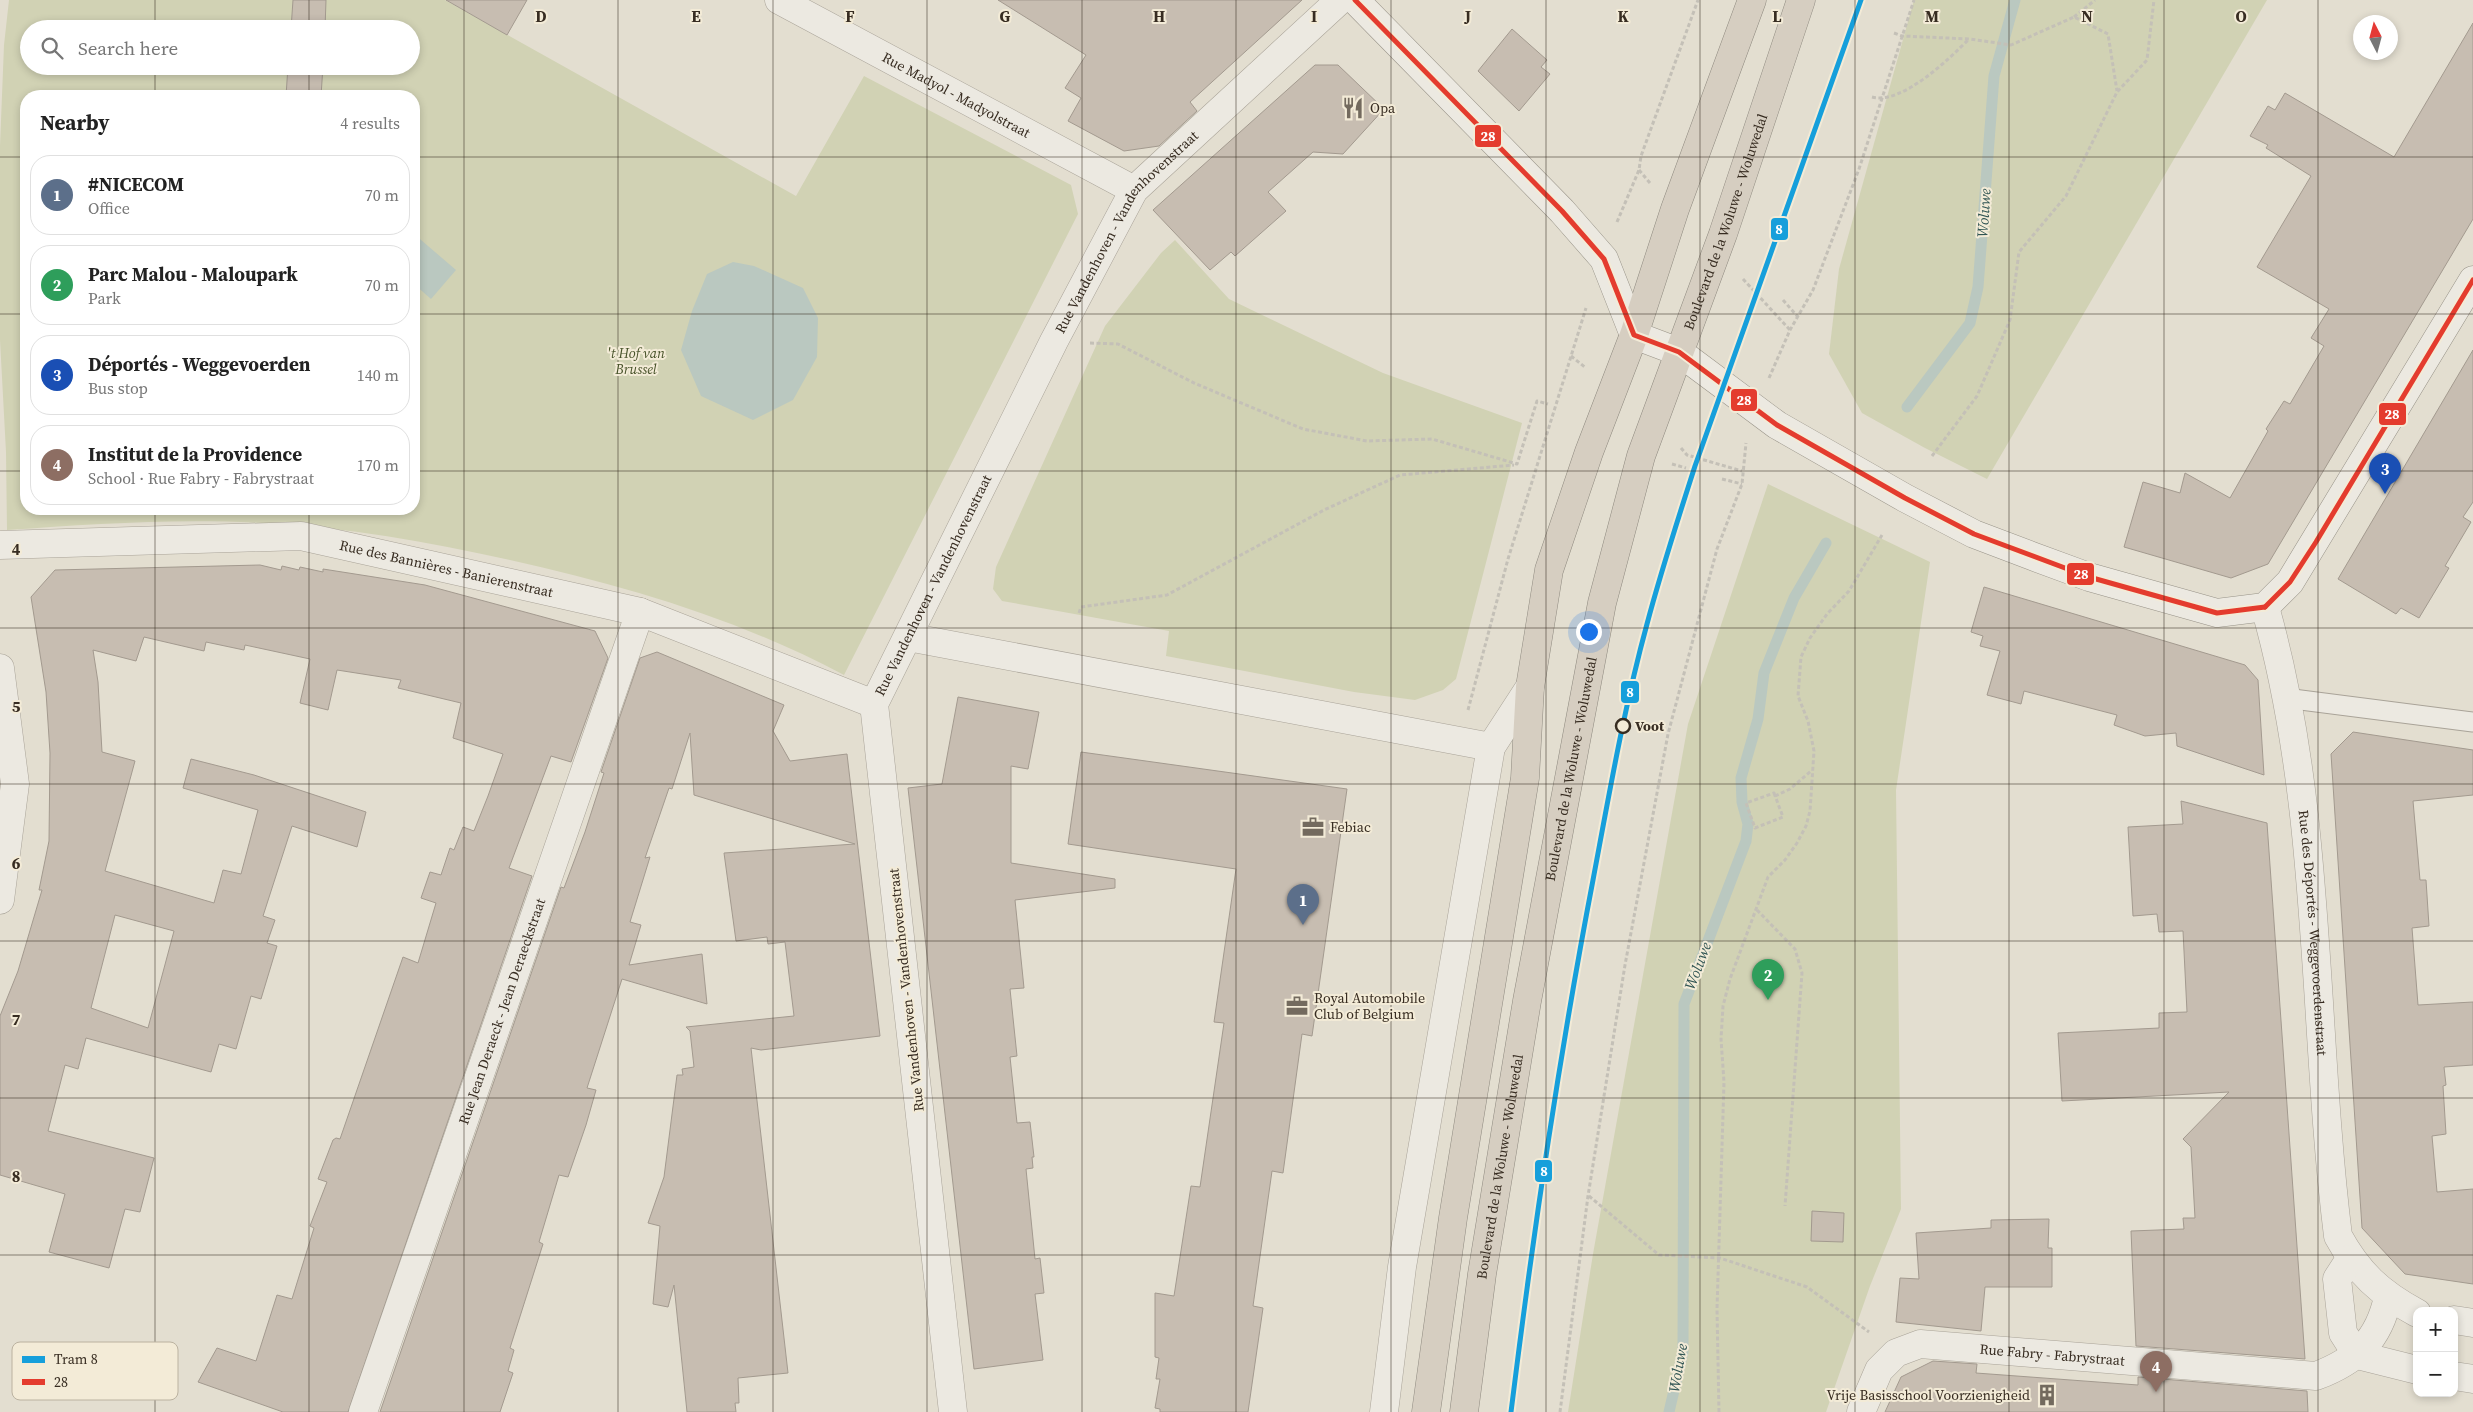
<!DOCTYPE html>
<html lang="en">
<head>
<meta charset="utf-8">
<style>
	body { margin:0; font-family:"Source Serif 4",serif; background:#f6f6f6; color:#222 }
	.controls { position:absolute; right:15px; bottom:15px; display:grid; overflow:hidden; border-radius:10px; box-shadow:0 2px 8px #0003 }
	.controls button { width:45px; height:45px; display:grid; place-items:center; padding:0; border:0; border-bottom:1px solid #e0e0e0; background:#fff; color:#222; font:25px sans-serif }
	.compass { position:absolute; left:2353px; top:15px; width:45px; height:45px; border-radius:50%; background:#fff; box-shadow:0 2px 8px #0003; rotate:354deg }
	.you { position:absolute; left:1588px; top:631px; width:18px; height:18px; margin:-12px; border:4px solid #fff; border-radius:50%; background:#1a73e8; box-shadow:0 0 0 8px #1a73e833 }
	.badge { display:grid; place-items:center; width:32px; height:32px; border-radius:50%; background:#0b8043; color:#fff; font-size:16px; font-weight:700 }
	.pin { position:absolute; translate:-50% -41px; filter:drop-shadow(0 1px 2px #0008) }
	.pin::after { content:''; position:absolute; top:26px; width:18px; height:15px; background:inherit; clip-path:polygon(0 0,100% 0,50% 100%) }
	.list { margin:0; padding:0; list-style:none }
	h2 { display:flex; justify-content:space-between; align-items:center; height:65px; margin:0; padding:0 20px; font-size:21px }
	h2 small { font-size:16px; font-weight:400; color:#767676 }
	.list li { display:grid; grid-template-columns:32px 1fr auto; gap:15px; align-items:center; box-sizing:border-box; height:80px; margin:0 10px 10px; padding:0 10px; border:1px solid #e0e0e0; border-radius:20px }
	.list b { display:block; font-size:19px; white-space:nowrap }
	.list p { margin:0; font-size:16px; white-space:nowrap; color:#767676 }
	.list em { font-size:16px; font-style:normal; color:#767676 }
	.icon { flex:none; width:28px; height:28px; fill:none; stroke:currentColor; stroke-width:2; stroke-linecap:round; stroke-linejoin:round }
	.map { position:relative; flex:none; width:2473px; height:1412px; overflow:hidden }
	.search { position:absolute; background:#fff; box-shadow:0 2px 8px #0003; left:20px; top:20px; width:400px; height:55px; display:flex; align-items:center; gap:12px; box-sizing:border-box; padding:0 18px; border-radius:28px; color:#767676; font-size:19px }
	.panel { position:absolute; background:#fff; box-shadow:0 2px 8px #0003; left:20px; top:90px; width:400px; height:425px; border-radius:20px }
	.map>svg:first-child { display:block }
	.green { fill:#d1d2b4; fill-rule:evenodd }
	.water { fill:#bac8c0 }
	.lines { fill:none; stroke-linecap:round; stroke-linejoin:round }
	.stream { stroke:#bac8c0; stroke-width:11 }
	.building { fill:#c7bdb1; stroke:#a39a8f; fill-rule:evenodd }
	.lane-casing { stroke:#a9a398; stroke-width:21 }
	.street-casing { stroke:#a9a398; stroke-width:29 }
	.secondary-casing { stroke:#989388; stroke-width:29 }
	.highway-casing { stroke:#8e897f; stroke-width:29 }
	.path { stroke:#c4c0b7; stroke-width:3; stroke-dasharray:4 2.5; stroke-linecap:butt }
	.lane { stroke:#ece9e1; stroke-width:19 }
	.street { stroke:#ece9e1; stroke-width:28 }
	.secondary { stroke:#ece9e1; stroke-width:28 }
	.highway { stroke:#d6cec1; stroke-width:28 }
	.bus-1-casing { stroke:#f3ebd7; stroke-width:9 }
	.bus-1 { stroke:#e43c2e; stroke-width:5 }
	.tram-1-casing { stroke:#f3ebd7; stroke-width:9 }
	.tram-1 { stroke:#169fdb; stroke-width:5 }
	.grid { fill:none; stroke:#372c21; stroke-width:1; stroke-opacity:0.55 }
	.stop-dot { fill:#f3ebd7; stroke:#372c21; stroke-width:2.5 }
	.labels { text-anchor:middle; stroke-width:4; stroke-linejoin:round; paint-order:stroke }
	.street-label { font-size:14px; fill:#372c21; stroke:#f3ebd7 }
	.poi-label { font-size:14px; fill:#372c21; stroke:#f3ebd7; text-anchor:start }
	.park-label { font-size:14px; font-style:italic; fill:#475229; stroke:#f3ebd7 }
	.stop-label { font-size:14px; font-weight:bold; fill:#372c21; stroke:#f3ebd7; text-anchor:start }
	.water-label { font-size:15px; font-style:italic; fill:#315554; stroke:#f3ebd7 }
	.key { fill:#f3ebd7; stroke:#bbb2a0; stroke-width:1 }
	.key-label { font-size:14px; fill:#372c21 }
	.grid-label { font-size:16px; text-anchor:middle; font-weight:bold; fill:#372c21; stroke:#f3ebd7; stroke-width:4; stroke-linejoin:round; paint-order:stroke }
	.line-badge { stroke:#f3ebd7; stroke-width:2 }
	.badge-label { font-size:14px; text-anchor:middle; font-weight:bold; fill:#fff }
</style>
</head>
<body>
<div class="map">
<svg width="2473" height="1412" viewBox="0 0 2473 1412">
	<rect width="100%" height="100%" fill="#e3ded0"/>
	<g class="green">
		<path d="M9 0H445L796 196 864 76 1071 185 1078 214 844 675C739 619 626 586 510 560 429 542 346 527 262 523 177 518 92 524 7 530L6 452 0 340V146L4 45ZM29 29H411V66H29ZM26 96H414V509H26Z"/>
		<path d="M1914 0H2267L1987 479 1925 448 1862 413 1829 354 1839 269Z"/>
		<path d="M1175 240 1229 299 1383 373 1522 423 1456 679 1443 690 1415 700 1354 692 1166 656 1169 631 1002 601 993 589 996 567 1105 326 1161 253Z"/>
		<path d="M1768 484 1930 562 1896 790 1901 1209 1870 1286 1826 1412H1568L1593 1254 1688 724Z"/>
	</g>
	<g class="water">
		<path d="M414 234 456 270 431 299 414 284Z"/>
		<path d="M733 262 754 266 803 288 818 318 817 357 793 400 753 420 701 396 681 350 692 311 707 274Z"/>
	</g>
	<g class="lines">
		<g class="stream">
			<path d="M1907 407 1970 323 1978 287 1994 76 2015 0"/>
			<path d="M1669 1412 1683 1352 1684 1004 1746 841 1748 824 1742 802 1741 778 1758 719 1764 673 1794 598 1826 543"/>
		</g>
	</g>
	<g class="building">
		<path d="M293 0H326L325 29H291Z"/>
		<path d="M446 0H527L507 35Z"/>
		<path d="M998 0H1302L1190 102 1197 111 1159 146 1124 151 1068 121 1081 98 1065 88 1086 55Z"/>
		<path d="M2473 23V219L2268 564 2231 578 2124 547 2143 482 2180 493 2185 473 2230 498 2268 431 2266 429 2284 401 2290 404 2324 346 2311 338 2329 309 2257 267 2311 176 2266 148 2268 145 2250 136 2268 106 2275 110 2285 93 2394 157Z"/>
		<path d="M1512 29 1547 60 1541 67 1550 74 1519 111 1478 71Z"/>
		<path d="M1315 65H1338L1384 109 1343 154 1313 152 1268 192 1286 211 1235 256 1231 252 1210 270 1153 210Z"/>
		<path d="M288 66H323L321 96H286Z"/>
		<path d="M2473 350V502L2463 517 2471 522 2445 566 2449 568 2419 618 2401 608 2396 614 2338 579Z"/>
		<path d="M260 565 281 570 282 566 299 570 300 567 323 572V569L425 585 595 631 608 658 571 762 551 756 509 868 532 876 348 1412H283L198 1382 217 1348 256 1361 277 1295 292 1299 314 1228 310 1226 327 1182 318 1179 333 1140 336 1138 340 1139 403 957 418 963 436 903 421 898 430 872 441 875 450 848 454 850 463 827 474 831 488 796 503 754 453 738 461 703 398 688 401 680 337 670 328 710 300 703 310 659 245 645 244 650 206 642 204 651 144 637 136 661 93 650 98 682 102 752 135 761 105 871 214 903 223 870 241 874 258 810 183 788 191 759 254 775 366 812 357 847 292 826 263 916 275 920 267 943 277 946 261 999 251 996 236 1049 219 1044 211 1072 86 1038 78 1069 65 1065 48 1131 154 1158 140 1212 125 1209 109 1268 49 1252 65 1194 0 1175V1016L18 971 42 890H39L49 841 50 753 46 692 31 597 55 570ZM115 915 174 931 148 1028 91 1008Z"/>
		<path d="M1984 587 2245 665 2258 680 2264 775 2177 746 2176 733 2145 736 2114 725 2117 715 2024 691 2021 704 1987 695 2000 651 1980 646 1983 636 1971 632Z"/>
		<path d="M657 652 784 705 773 731 790 761 847 754 880 1036 761 1050 751 1048 788 1373 738 1378 739 1403H735L736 1412H687L674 1285 668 1307 653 1304 660 1226 648 1223 664 1177 677 1075H683L682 1069 694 1067 690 1031 686 1027 794 1016 785 942 768 944 767 937 736 941 724 853 855 844 694 795 690 733 672 789 669 788 645 858 650 857 630 922 641 925 629 965 702 954 707 1004 622 979 587 1088 596 1090 586 1125 568 1177 559 1175 539 1242 543 1244 510 1348 514 1350 508 1371 513 1373 500 1412H380L561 887 564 888 585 832 604 773 601 772 640 658Z"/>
		<path d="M958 697 1039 712 1028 769 1011 766V863L1115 879V888L1015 900 1024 988 1010 989 1017 1056 1010 1057 1017 1123 1030 1122 1034 1157H1032L1033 1168 1026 1169 1035 1259 1040 1258 1044 1293 1035 1294 1043 1360 974 1369 908 788 942 784Z"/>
		<path d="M2353 732 2473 750V795L2413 801 2420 880H2426L2429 926 2412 928 2418 1005 2473 1002V1065L2444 1067 2446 1085 2443 1086 2446 1134 2432 1136 2437 1192 2473 1189V1284L2405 1274 2362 1228 2331 754Z"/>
		<path d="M1081 752 1347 789 1312 1036 1302 1034 1283 1173 1272 1171 1253 1306 1263 1308 1248 1412H1160V1409L1155 1408 1160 1379H1156L1159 1358 1155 1357V1293L1174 1296 1191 1186 1200 1187 1224 1023 1214 1022 1236 869 1068 844Z"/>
		<path d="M2181 801 2267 823 2305 1359 2136 1346 2131 1231 2184 1229 2183 1218H2195L2191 1147 2183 1139 2229 1092 2062 1101 2058 1033 2159 1028V1013L2187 1012 2183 931 2159 932 2157 914 2133 916 2128 827 2183 824Z"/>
		<path d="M1812 1211 1844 1213 1843 1242 1811 1241Z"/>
		<path d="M2049 1219 2048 1248H2052V1287H1985L1981 1331 1896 1322 1900 1278 1919 1279 1916 1233 1991 1228V1220Z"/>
		<path d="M1933 1361 1977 1364 1976 1373 2138 1385V1377L2307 1391 2308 1412H1885L1901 1377Z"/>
	</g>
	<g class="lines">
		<g class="lane-casing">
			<path id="lane" d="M2285 698 2473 722"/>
		</g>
		<g class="street-casing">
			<g id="street">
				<path id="s1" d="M779 0 1134 190"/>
				<path id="s2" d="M0 545 301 536 640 612 874 704"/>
				<path id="s3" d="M2265 607C2323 811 2312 1026 2338 1236 2358 1273 2380 1293 2417 1313"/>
				<path d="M908 637 1491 747"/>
				<path d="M0 668 15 784 0 900"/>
				<path d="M2350 1259 2337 1279 2343 1333 2357 1355 2417 1370"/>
				<path d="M2454 1320 2473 1323"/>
				<path d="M2454 1376 2473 1379"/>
				<path id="s4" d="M363 1412 640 612"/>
				<path id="s5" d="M953 1412 874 704 1054 341 1134 190 1340 0"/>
				<path d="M1384 1412 1402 1267 1491 747 1530 687"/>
				<path id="s6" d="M1861 1412 1879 1370 1896 1353 1920 1344 2316 1376C2356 1361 2379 1340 2388 1297"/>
			</g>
		</g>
		<g class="secondary-casing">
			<path id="secondary" d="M1355 0 1562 211 1604 259 1634 335 1679 352 1777 425 1905 498 1974 534 2032 556 2089 577 2217 613 2265 607 2290 582 2473 280"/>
		</g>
		<g class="highway-casing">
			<g id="highway">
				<path d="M1426 1412 1453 1218 1525 778 1530 687 1549 570 1589 452 1634 335 1675 209 1752 0"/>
				<path id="s7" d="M1464 1412 1482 1274 1527 1001 1602 603 1641 456 1723 234 1801 0"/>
			</g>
		</g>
		<g class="path">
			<path d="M2074 17 2095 0"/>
			<path d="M1894 33 1902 36 1970 39 2011 45 2074 17 2108 34 2117 91"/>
			<path d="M1872 97C1902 105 1949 59 1969 39"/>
			<path d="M1639 170 1650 183"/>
			<path d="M1617 222 1639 170 1641 156 1698 0"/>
			<path d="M1743 279 1790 330"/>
			<path d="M1783 300 1798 317"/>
			<path d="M1090 343 1118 344 1194 383 1303 429 1367 441 1432 439 1517 464 1537 401 1548 404"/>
			<path d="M1571 356 1586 368"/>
			<path d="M1769 378 1790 330 1813 290 1859 169 1914 0"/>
			<path d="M1681 448 1687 455 1742 471"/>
			<path d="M1932 456 1977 396 2010 320 2019 252 2066 196 2117 92 2147 60 2154 0"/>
			<path d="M1672 464 1686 468"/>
			<path d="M1722 479 1742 484"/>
			<path d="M1079 613 1081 607 1167 595 1324 510 1400 475 1514 465"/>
			<path d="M1468 710 1508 559 1586 308"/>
			<path d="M1774 793 1783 817 1755 828 1746 803Z"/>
			<path d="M1775 796 1790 789 1811 771"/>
			<path d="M1757 910 1795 949 1802 973 1785 1206"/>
			<path d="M1589 1196 1659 1255 1720 1258 1807 1287 1869 1332"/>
			<path d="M1560 1412 1588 1196 1625 965 1668 734 1717 549 1742 484 1746 443"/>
			<path d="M1719 1412 1717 1309 1724 1082 1721 1039 1723 1006 1730 979 1768 877 1785 860 1797 843 1806 826 1810 811 1814 751 1808 721 1798 696 1801 657 1810 638 1827 614 1849 591 1882 535"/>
		</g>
		<use href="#lane" class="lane"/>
		<use href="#street" class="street"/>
		<use href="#secondary" class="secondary"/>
		<use href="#highway" class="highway"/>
		<g class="bus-1-casing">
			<g id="bus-1">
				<path d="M1355 0 1562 211 1604 259 1634 335 1679 352 1777 425 1905 498 1974 534 2089 577 2217 613 2265 607"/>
				<path d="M2265 607 2290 582 2316 542 2473 280"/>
			</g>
		</g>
		<use href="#bus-1" class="bus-1"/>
		<g class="tram-1-casing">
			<path id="tram-1" d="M1511 1412C1533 1234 1559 1057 1593 880 1609 795 1624 708 1647 624 1661 571 1678 519 1695 466L1861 0"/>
		</g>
		<use href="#tram-1" class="tram-1"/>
	</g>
	<path class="grid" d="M155 0V29M309 0V29M464 0V1412M618 0V1412M773 0V1412M927 0V1412M1082 0V1412M1236 0V1412M1391 0V1412M1546 0V1412M1700 0V1412M1855 0V1412M2009 0V1412M2164 0V1412M2318 0V1412M155 66V96M309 66V96M0 157H26M414 157H2473M0 314H26M414 314H2473M0 471H26M414 471H2473M155 509V1412M309 509V1412M0 628H2473M0 784H2473M0 941H2473M0 1098H2473M0 1255H2473"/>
	<defs>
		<g id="restaurant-bare" transform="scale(1.725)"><path d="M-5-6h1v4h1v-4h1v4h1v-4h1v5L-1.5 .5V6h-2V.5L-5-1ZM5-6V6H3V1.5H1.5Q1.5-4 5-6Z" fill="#736a5e" stroke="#f3ebd7" stroke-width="2.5" paint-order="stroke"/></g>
		<g id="office-bare" transform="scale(1.725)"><path d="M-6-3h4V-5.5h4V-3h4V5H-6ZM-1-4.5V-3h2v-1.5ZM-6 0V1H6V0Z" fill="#736a5e" stroke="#f3ebd7" stroke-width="2.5" paint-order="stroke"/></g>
		<g id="building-bare" transform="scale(1.725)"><path d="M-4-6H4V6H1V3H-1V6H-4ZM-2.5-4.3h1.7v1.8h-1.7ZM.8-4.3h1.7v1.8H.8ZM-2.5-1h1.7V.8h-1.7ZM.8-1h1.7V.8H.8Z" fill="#736a5e" stroke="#f3ebd7" stroke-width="2.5" paint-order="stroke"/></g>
	</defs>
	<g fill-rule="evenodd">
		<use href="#restaurant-bare" x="1353" y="108"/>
		<use href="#office-bare" x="1313" y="827"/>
		<use href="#office-bare" x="1297" y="1006"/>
		<use href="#building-bare" x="2047" y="1395"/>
	</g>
	<circle class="stop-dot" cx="1623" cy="726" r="7"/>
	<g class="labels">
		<g class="street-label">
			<text dy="5" stroke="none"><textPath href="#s1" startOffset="201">Rue Madyol - Madyolstraat</textPath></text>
			<text dy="5" stroke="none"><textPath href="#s7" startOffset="1222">Boulevard de la Woluwe - Woluwedal</textPath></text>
			<text dy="5" stroke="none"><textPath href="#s5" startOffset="1250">Rue Vandenhoven - Vandenhovenstraat</textPath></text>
			<text dy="5" stroke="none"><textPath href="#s2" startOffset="450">Rue des Bannières - Banierenstraat</textPath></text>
			<text dy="5" stroke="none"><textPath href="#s5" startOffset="845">Rue Vandenhoven - Vandenhovenstraat</textPath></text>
			<text dy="5" stroke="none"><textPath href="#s7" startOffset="652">Boulevard de la Woluwe - Woluwedal</textPath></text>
			<text dy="5" stroke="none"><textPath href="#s3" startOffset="330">Rue des Déportés - Weggevoerdenstraat</textPath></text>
			<text transform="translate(906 990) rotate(-96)" y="5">Rue Vandenhoven - Vandenhovenstraat</text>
			<text dy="5" stroke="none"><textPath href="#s4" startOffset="424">Rue Jean Deraeck - Jean Deraeckstraat</textPath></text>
			<text dy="5" stroke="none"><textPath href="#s7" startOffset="248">Boulevard de la Woluwe - Woluwedal</textPath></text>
			<text dy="5" stroke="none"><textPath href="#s6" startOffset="228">Rue Fabry - Fabrystraat</textPath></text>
		</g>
		<g class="poi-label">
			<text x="1370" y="113">Opa</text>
			<text x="1330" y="832">Febiac</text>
			<text x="1314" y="1003">Royal Automobile<tspan x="1314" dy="16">Club of Belgium</tspan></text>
			<text x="2030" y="1400" text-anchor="end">Vrije Basisschool Voorzienigheid</text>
		</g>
		<g class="park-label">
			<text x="636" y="358">'t Hof van<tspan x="636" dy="16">Brussel</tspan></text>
		</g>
		<g class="stop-label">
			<text x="1635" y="731">Voot</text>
		</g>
		<g class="water-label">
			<text transform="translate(1984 213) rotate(-86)" y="5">Woluwe</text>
			<text transform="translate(1698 966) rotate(-69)" y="5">Woluwe</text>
			<text transform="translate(1678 1368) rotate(-80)" y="5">Woluwe</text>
		</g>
	</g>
	<rect x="12" y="1342" width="166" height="58" rx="8" class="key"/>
	<rect x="22" y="1356" width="23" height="7" fill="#169fdb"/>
	<rect x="22" y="1379" width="23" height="6" fill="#e43c2e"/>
	<g class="key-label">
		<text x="54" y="1364">Tram 8</text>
		<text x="54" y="1387">28</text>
	</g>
	<g class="grid-label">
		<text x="541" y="22">D</text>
		<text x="696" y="22">E</text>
		<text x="850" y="22">F</text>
		<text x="1005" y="22">G</text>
		<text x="1159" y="22">H</text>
		<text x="1314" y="22">I</text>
		<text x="1468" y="22">J</text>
		<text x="1623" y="22">K</text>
		<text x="1777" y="22">L</text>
		<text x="1932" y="22">M</text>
		<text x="2087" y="22">N</text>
		<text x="2241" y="22">O</text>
		<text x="16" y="555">4</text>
		<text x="16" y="712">5</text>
		<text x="16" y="869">6</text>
		<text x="16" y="1025">7</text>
		<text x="16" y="1182">8</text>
	</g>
	<g class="line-badge">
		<rect x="1474" y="124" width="28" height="24" rx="5" fill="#e43c2e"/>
		<rect x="1770" y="217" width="19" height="24" rx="5" fill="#169fdb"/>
		<rect x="1730" y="388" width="28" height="24" rx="5" fill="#e43c2e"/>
		<rect x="2378" y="402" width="29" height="24" rx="5" fill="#e43c2e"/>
		<rect x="2066" y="562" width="29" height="24" rx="5" fill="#e43c2e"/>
		<rect x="1620" y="680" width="20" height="24" rx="5" fill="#169fdb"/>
		<rect x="1534" y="1159" width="19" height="24" rx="5" fill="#169fdb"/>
	</g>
	<g class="badge-label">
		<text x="1488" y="141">28</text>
		<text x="1779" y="234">8</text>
		<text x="1744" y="405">28</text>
		<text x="2392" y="419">28</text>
		<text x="2081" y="579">28</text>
		<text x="1630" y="697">8</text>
		<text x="1544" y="1176">8</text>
	</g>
</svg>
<div class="controls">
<button>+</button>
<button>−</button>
</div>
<svg class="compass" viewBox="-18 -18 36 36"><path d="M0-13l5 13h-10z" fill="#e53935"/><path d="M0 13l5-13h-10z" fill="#767676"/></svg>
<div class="you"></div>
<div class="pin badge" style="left:1303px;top:925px;background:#5c6f8a">1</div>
<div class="pin badge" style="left:1768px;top:1000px;background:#2e9e5b">2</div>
<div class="pin badge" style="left:2385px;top:494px;background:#1a4fb4">3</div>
<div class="pin badge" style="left:2156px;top:1392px;background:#8d6e63">4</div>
<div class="search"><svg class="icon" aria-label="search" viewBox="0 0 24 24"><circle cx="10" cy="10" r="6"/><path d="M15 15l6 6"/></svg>Search here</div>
<section class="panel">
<h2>Nearby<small>4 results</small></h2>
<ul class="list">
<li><span class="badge" style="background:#5c6f8a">1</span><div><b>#NICECOM</b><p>Office</p></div><em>70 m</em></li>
<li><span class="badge" style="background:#2e9e5b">2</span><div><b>Parc Malou - Maloupark</b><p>Park</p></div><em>70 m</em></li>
<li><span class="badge" style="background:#1a4fb4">3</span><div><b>Déportés - Weggevoerden</b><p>Bus stop</p></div><em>140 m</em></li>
<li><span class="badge" style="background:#8d6e63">4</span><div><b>Institut de la Providence</b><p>School · Rue Fabry - Fabrystraat</p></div><em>170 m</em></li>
</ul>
</section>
</div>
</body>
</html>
